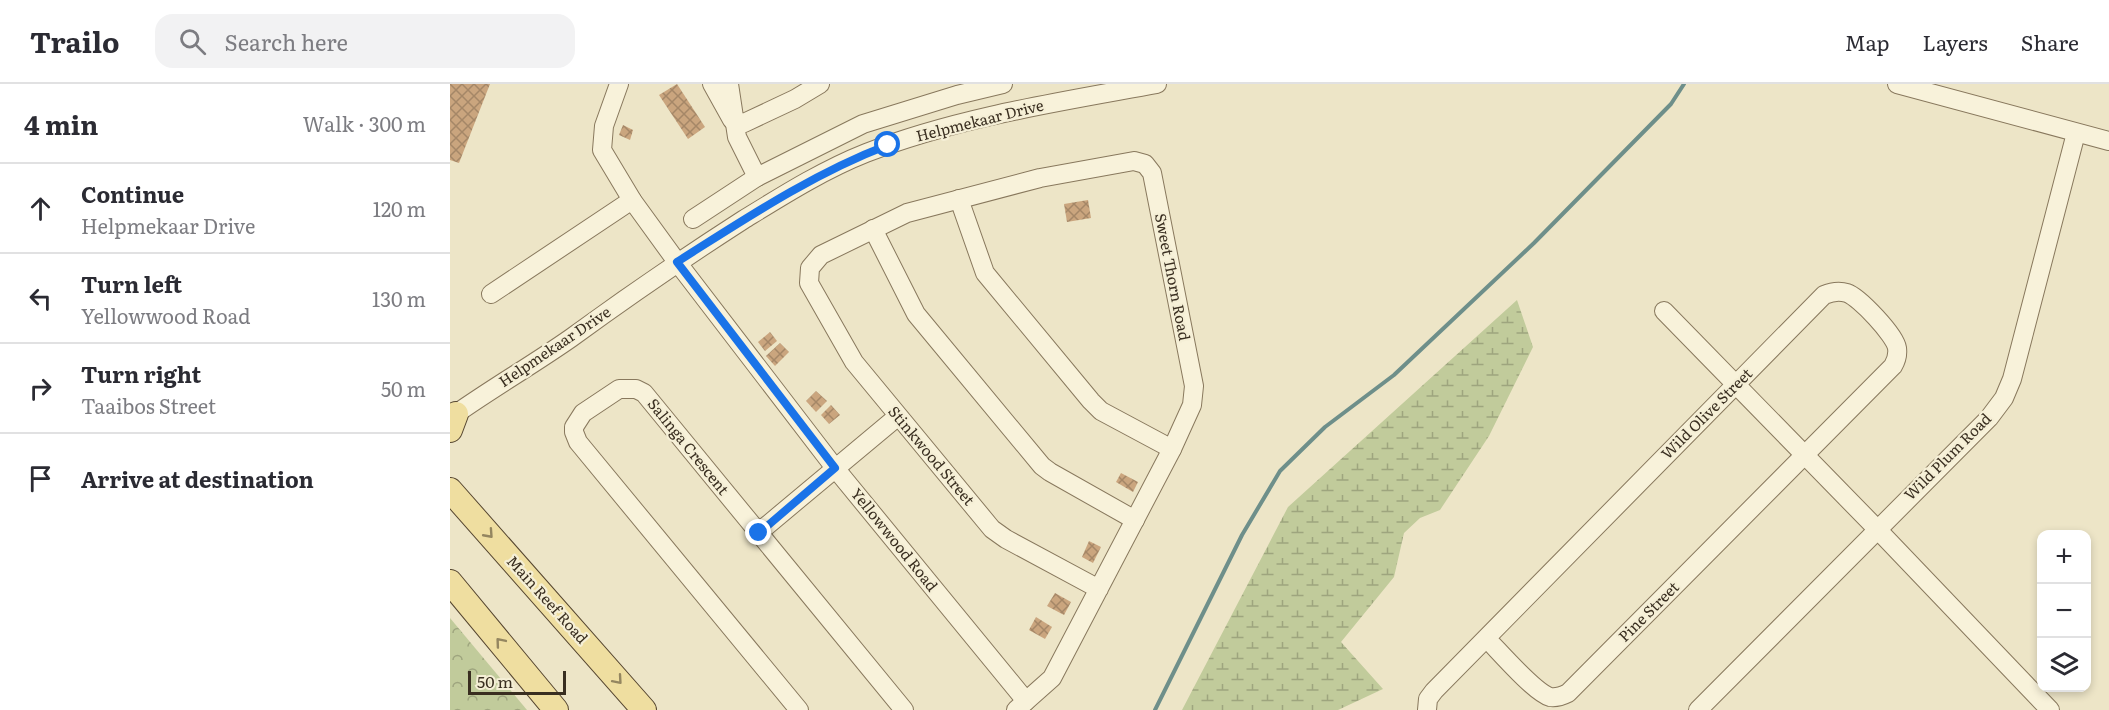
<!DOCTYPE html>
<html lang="en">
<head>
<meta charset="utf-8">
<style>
	body { margin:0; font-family:Literata,serif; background:#f2f2f3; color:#2b2b33 }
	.controls { position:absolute; right:18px; bottom:18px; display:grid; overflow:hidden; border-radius:12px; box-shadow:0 3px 9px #0003 }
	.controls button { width:54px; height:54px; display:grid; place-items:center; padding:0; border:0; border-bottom:2px solid #e1e1e2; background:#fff; color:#2b2b33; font:30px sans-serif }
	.scale { position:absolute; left:18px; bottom:15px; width:98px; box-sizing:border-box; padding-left:6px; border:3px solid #392e20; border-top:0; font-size:16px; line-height:21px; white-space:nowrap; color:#392e20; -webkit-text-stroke:4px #f5efd6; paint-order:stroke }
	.stop { position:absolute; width:18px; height:18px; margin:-14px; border:4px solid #1a73e8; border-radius:50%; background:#fff }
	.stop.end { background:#1a73e8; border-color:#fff; box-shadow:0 2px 6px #0008 }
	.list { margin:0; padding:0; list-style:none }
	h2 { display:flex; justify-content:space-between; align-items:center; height:78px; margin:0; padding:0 24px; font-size:26px }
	h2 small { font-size:20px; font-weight:400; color:#7c7c81 }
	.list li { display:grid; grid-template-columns:39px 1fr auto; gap:18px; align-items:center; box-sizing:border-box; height:90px; padding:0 24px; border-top:2px solid #e1e1e2 }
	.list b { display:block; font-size:22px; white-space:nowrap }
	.list p { margin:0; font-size:20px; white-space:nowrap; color:#7c7c81 }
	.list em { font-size:20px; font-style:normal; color:#7c7c81 }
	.icon { flex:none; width:33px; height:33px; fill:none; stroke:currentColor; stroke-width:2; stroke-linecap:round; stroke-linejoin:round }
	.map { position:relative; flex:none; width:1659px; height:626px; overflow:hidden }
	header { display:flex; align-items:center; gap:36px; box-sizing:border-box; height:84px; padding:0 30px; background:#fff; border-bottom:2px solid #e1e1e2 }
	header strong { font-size:28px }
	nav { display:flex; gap:33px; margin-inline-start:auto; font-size:21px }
	.search { width:420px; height:54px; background:#f2f2f3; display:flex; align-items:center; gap:15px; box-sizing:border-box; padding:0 21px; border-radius:18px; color:#7c7c81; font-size:22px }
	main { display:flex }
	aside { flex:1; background:#fff }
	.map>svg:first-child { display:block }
	.forest { fill:url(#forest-crowns) }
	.wetland { fill:url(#wetland-marsh) }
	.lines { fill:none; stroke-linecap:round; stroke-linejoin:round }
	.stream { stroke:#6e8f8a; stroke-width:4 }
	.building { fill:url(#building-cross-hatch) }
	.minor-casing { stroke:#88785d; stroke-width:20 }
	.major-casing { stroke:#564630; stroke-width:26 }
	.minor { stroke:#f8f2da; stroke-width:18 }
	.major { stroke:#efdea0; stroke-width:24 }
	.oneway { stroke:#948660 }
	.route { stroke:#1a73e8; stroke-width:8 }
	.labels { text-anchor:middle; stroke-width:4.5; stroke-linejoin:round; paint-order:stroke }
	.street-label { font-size:15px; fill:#392e20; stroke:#f5efd6 }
</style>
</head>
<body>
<header>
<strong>Trailo</strong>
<div class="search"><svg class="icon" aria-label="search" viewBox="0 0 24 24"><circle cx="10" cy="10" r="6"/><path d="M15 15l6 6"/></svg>Search here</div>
<nav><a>Map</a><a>Layers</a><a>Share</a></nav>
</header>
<main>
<aside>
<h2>4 min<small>Walk · 300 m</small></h2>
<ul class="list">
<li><svg class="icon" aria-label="ahead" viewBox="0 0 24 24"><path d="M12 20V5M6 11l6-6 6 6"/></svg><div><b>Continue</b><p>Helpmekaar Drive</p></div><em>120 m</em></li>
<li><svg class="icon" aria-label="left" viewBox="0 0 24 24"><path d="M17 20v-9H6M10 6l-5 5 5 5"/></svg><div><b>Turn left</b><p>Yellowwood Road</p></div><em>130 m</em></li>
<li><svg class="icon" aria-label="right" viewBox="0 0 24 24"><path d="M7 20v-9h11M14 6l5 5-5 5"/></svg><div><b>Turn right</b><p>Taaibos Street</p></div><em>50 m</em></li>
<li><svg class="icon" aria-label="arrive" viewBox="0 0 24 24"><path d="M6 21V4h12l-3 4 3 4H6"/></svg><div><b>Arrive at destination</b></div></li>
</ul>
</aside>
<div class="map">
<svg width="1659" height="626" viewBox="0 0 1659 626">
	<defs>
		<pattern id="forest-crowns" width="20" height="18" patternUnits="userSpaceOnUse" patternTransform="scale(1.5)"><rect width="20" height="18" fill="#c1cb9b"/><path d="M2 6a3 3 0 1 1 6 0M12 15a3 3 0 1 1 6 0" fill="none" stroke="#9ea57e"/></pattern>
		<pattern id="wetland-marsh" width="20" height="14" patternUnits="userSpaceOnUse" patternTransform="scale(1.5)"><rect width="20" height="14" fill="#c1cb9b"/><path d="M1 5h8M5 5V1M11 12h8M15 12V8" fill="none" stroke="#9ea57e"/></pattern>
		<pattern id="building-cross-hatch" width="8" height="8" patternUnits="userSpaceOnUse" patternTransform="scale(1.5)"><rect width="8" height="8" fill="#caa57e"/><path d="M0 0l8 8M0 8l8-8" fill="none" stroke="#a58767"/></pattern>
	</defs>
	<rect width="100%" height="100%" fill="#ede5c7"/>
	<path class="forest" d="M0 534 77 626H0Z"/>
	<path class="wetland" d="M1067 216 1083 263 1039 352 990 426 970 434 954 449 944 493 891 558 933 605 888 626H732L838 423Z"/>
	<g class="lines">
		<path class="stream" d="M705 626 792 451 830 387 875 343 944 291 1084 159 1221 20 1234 0"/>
	</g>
	<g class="building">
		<path d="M0 0H40L9 79 0 76Z"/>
		<path d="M227 0 255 43 238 55 209 11Z"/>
		<path d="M173 41 183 46 180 56 169 51Z"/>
		<path d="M638 116 641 134 617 138 614 120Z"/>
		<path d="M320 248 327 257 315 267 308 258Z"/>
		<path d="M330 259 339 268 325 282 316 272Z"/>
		<path d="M366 307 377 317 366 328 356 317Z"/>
		<path d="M381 321 390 331 379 340 371 331Z"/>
		<path d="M671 389 688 398 683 408 666 398Z"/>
		<path d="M639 457 651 463 643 479 632 473Z"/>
		<path d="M605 509 621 518 614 531 597 522Z"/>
		<path d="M586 533 602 543 595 555 579 546Z"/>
	</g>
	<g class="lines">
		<g class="minor-casing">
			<g id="minor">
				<path d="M169 0 154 42 152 66 182 116 227 178 385 384 576 617"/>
				<path d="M262 0 282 36 294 39 345 15 370 0"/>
				<path d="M279 0 287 53 307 93"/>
				<path d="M1447 0 1659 57"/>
				<path d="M509 115 535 189 641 317 651 327 722 365"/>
				<path d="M243 135 307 93 413 40 507 11 553 0"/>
				<path d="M423 145 466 230 592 382 600 388 685 436"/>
				<path d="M41 210 182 116"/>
				<path d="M1214 227 1427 445 1600 626"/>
				<path d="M0 334C39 306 81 282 121 254 177 213 234 174 293 136 332 112 373 86 416 69 509 33 609 18 707 0"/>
				<path d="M308 449 447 333"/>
				<path d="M349 626 128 358 124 348V343L133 329 169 305H186L194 309 454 626"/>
				<path d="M566 626 602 594 722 365 742 321 744 302 702 89 695 80 684 77 590 94 457 129 371 171 360 184 359 199 404 278 542 445 556 455 649 505"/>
				<path d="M977 626 978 615 984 607 1374 211C1381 208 1388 206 1397 209 1409 213 1445 251 1447 264 1448 271 1446 277 1443 282L1118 609C1112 612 1106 614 1100 613 1084 608 1049 567 1036 554"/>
				<path d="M1248 626 1539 334 1554 314 1562 295 1626 49"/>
			</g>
		</g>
		<g class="major-casing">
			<g id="major">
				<path d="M0 346 6 330"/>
				<path d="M0 406 194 626"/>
				<path d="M0 498 106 626"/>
			</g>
		</g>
		<use href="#minor" class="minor"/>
		<use href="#major" class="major"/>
	</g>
	<defs><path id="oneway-chevron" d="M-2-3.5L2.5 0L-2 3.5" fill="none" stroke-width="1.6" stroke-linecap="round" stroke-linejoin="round" transform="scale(1.5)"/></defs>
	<g class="oneway">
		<use href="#oneway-chevron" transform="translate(39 450) rotate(48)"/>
		<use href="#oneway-chevron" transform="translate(50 558) rotate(-130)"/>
		<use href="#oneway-chevron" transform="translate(168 596) rotate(49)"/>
	</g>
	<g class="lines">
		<path class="route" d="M309 449 385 384 227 178C295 135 362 90 438 61"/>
	</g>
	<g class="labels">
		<g class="street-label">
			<text transform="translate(530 37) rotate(-14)" y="5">Helpmekaar Drive</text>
			<text transform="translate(722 193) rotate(79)" y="5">Sweet Thorn Road</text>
			<text transform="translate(105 263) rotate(-34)" y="5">Helpmekaar Drive</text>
			<text transform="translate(1257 330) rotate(-45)" y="5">Wild Olive Street</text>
			<text transform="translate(238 363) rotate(51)" y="5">Salinga Crescent</text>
			<text transform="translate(481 372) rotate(50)" y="5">Stinkwood Street</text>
			<text transform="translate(1498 373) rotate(-45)" y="5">Wild Plum Road</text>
			<text transform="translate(444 456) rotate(51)" y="5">Yellowwood Road</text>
			<text transform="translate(97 516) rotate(48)" y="5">Main Reef Road</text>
			<text transform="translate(1199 528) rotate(-45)" y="5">Pine Street</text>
		</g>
	</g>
</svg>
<div class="controls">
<button>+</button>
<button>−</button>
<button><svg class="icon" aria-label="layers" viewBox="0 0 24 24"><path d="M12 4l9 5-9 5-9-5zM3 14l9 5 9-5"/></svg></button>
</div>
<div class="scale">50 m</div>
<div class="stop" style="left:438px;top:61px"></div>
<div class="stop end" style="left:309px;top:449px"></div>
</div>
</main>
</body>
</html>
